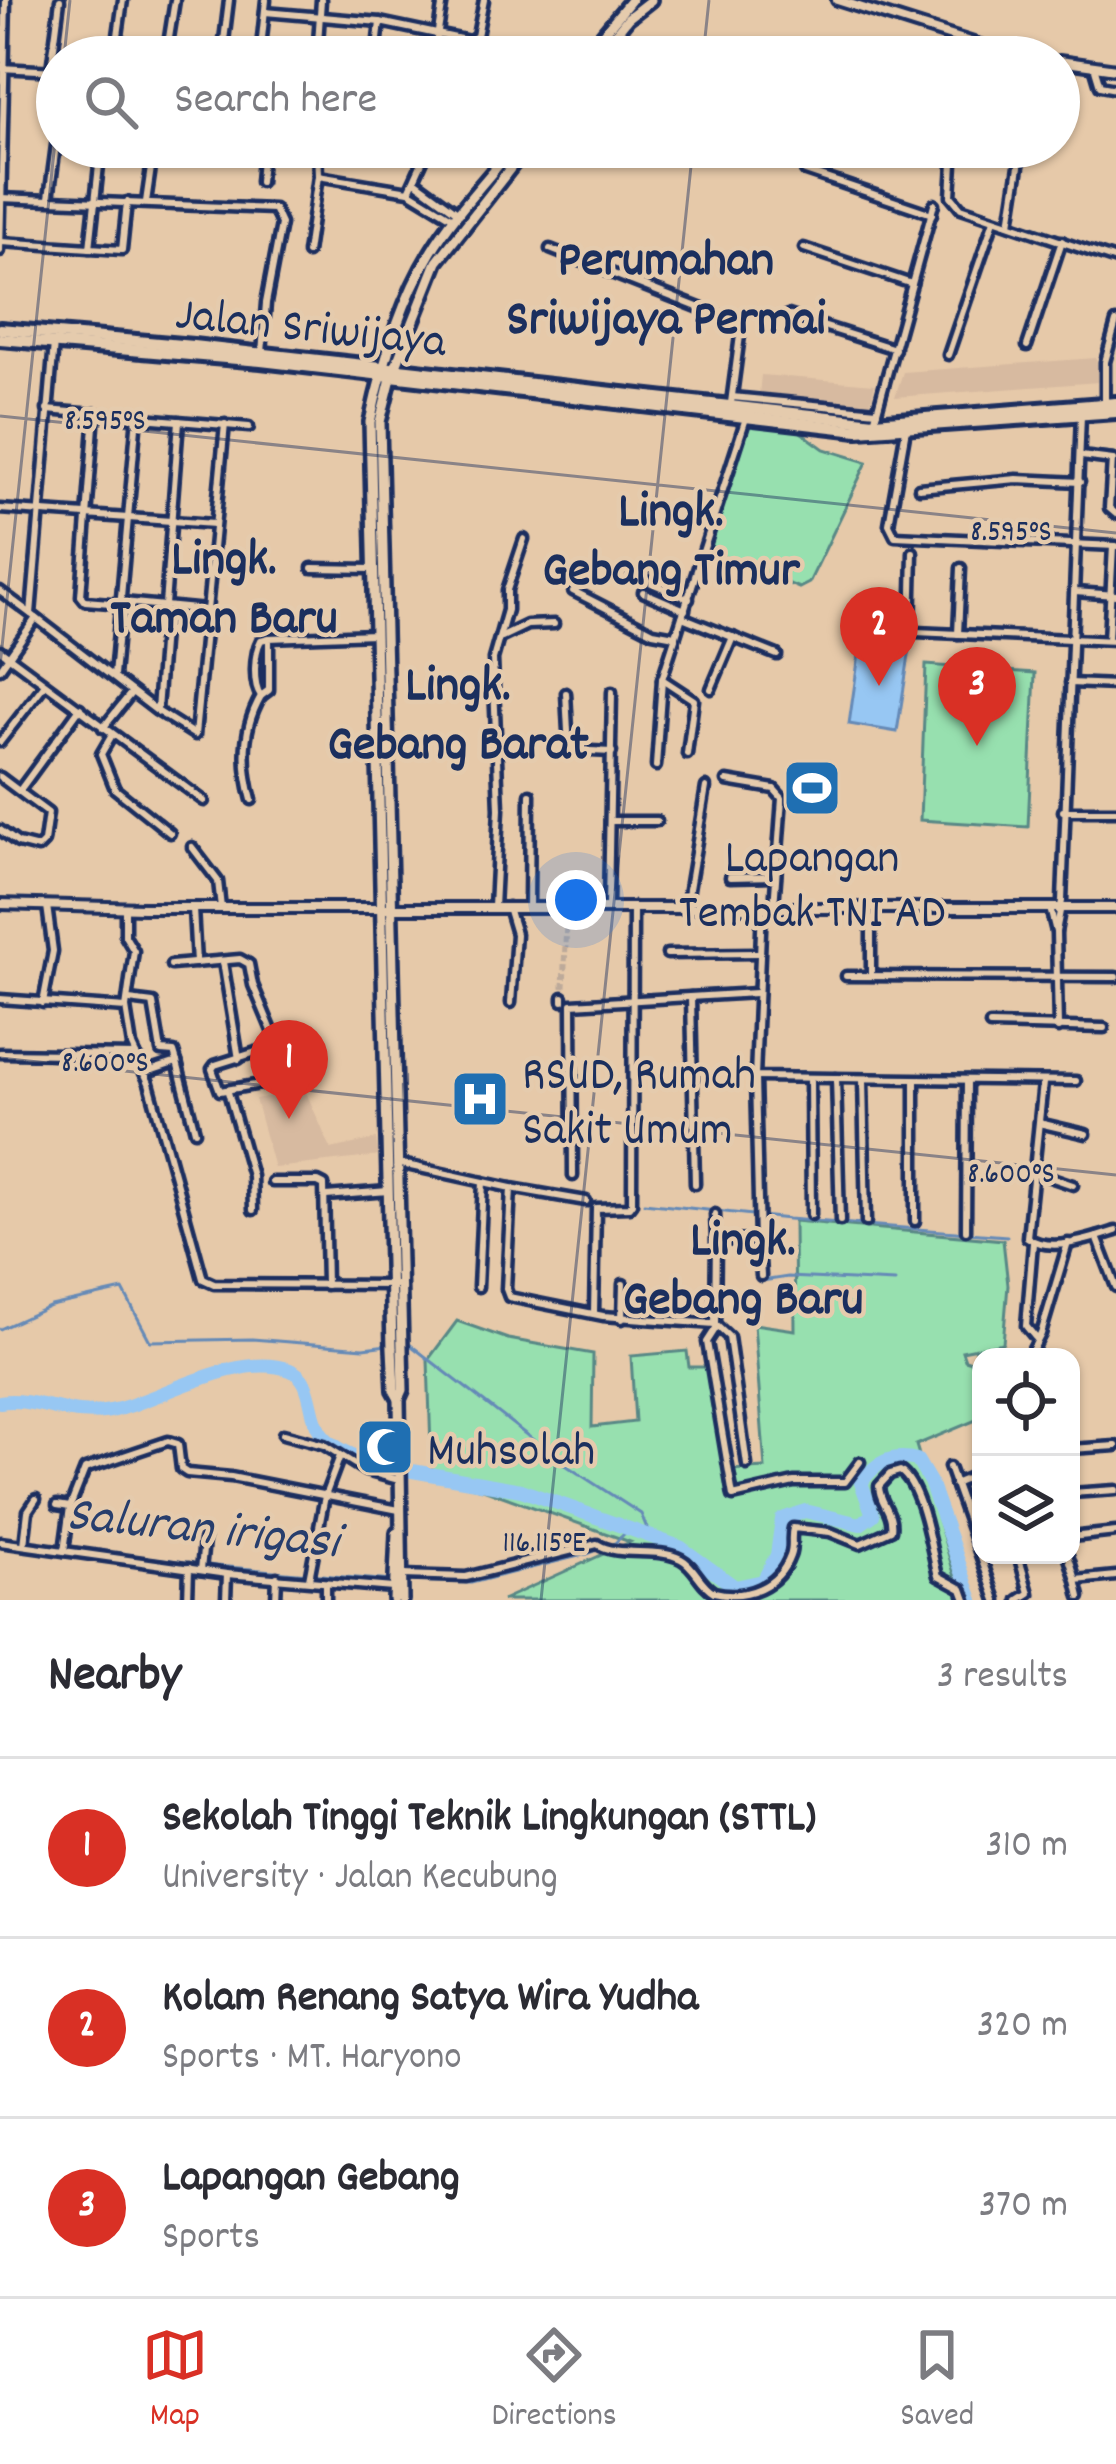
<!DOCTYPE html>
<html lang="en">
<head>
<meta charset="utf-8">
<style>
	body { margin:0; font-family:Dekko,sans-serif; background:#f2f2f3; color:#2b2b33 }
	.controls { position:absolute; right:36px; bottom:36px; display:grid; overflow:hidden; border-radius:24px; box-shadow:0 3px 9px #0004 }
	.controls button { width:108px; height:108px; display:grid; place-items:center; padding:0; border:0; border-bottom:3px solid #e1e1e2; background:#fff; color:#2b2b33; font:60px sans-serif }
	.you { position:absolute; left:576px; top:900px; width:42px; height:42px; margin:-30px; border:9px solid #fff; border-radius:50%; background:#1a73e8; box-shadow:0 0 0 18px #1a73e833 }
	.badge { display:grid; place-items:center; width:78px; height:78px; border-radius:50%; background:#d93025; color:#fff; font-size:39px; font-weight:700 }
	.pin { position:absolute; translate:-50% -99px; filter:drop-shadow(0 3px 6px #0008) }
	.pin::after { content:''; position:absolute; top:63px; width:42px; height:36px; background:inherit; clip-path:polygon(0 0,100% 0,50% 100%) }
	.list { margin:0; padding:0; list-style:none }
	h2 { display:flex; justify-content:space-between; align-items:center; height:156px; margin:0; padding:0 48px; font-size:51px }
	h2 small { font-size:39px; font-weight:400; color:#7c7c81 }
	.list li { display:grid; grid-template-columns:78px 1fr auto; gap:36px; align-items:center; box-sizing:border-box; height:180px; padding:0 48px; border-top:3px solid #e1e1e2 }
	.list b { display:block; font-size:45px; white-space:nowrap }
	.list p { margin:0; font-size:39px; white-space:nowrap; color:#7c7c81 }
	.list em { font-size:39px; font-style:normal; color:#7c7c81 }
	.icon { flex:none; width:66px; height:66px; fill:none; stroke:currentColor; stroke-width:2; stroke-linecap:round; stroke-linejoin:round }
	.map { position:relative; flex:none; width:1116px; height:1600px; overflow:hidden }
	.search { position:absolute; background:#fff; box-shadow:0 3px 9px #0004; left:36px; right:36px; top:36px; height:132px; display:flex; align-items:center; gap:30px; box-sizing:border-box; padding:0 42px; border-radius:66px; color:#7c7c81; font-size:45px }
	.sheet { height:696px; background:#fff }
	nav { display:flex; justify-content:space-around; align-items:center; box-sizing:border-box; height:168px; border-top:3px solid #e1e1e2; background:#fff; font-size:33px; color:#7c7c81 }
	nav a { display:grid; justify-items:center; gap:6px }
	nav .on { color:#d93025 }
	.map>svg:first-child { display:block }
	.built { fill:#d7baa0 }
	.green { fill:#97e0af; stroke:#598886; stroke-width:3 }
	.water { fill:#97c7f3; stroke:#658ab7; stroke-width:3 }
	.lines { fill:none; stroke-linecap:round; stroke-linejoin:round }
	.stream { stroke:#658ab7; stroke-width:3 }
	.river { stroke:#97c7f3; stroke-width:14 }
	.minor-tunnel { stroke:#bdaa9a; stroke-width:6; stroke-dasharray:6 3; stroke-linecap:butt }
	.minor-casing { stroke:#1b2f5e; stroke-width:15 }
	.tertiary-casing { stroke:#1b2f5e; stroke-width:16 }
	.secondary-casing { stroke:#1b2f5e; stroke-width:18 }
	.primary-casing { stroke:#1b2f5e; stroke-width:20 }
	.minor { stroke:#e5cbad; stroke-width:6 }
	.tertiary { stroke:#e5cbad; stroke-width:8 }
	.secondary { stroke:#e5cbad; stroke-width:9 }
	.primary { stroke:#e5cbad; stroke-width:10 }
	.ticks { fill:none; stroke:#1b2f5e; stroke-width:3; stroke-opacity:0.45 }
	.labels { text-anchor:middle; stroke-width:9; stroke-linejoin:round; paint-order:stroke }
	.street-label { font-size:48px; fill:#1b2f5e; stroke:#e5cbad }
	.poi-label { font-size:48px; fill:#1b2f5e; stroke:#e5cbad; text-anchor:start }
	.neighbourhood-label { font-size:51px; font-weight:bold; fill:#1b2f5e; stroke:#e5cbad }
	.water-label { font-size:51px; font-style:italic; fill:#273e6d; stroke:#e5cbad }
	.ticks-label { font-size:30px; text-anchor:middle; fill:#1b2f5e; stroke:#e5cbad; stroke-width:9; stroke-linejoin:round; paint-order:stroke }
</style>
</head>
<body>
<div class="map">
<svg width="1116" height="1600" viewBox="0 0 1116 1600">
	<rect width="100%" height="100%" fill="#e6c9a9"/>
	<filter id="ink" filterUnits="userSpaceOnUse"><feTurbulence type="fractalNoise" baseFrequency=".00833" numOctaves="2"/><feDisplacementMap in="SourceGraphic" scale="24" xChannelSelector="R" yChannelSelector="G"/><feConvolveMatrix kernelMatrix="1 2 1 2 8 2 1 2 1" color-interpolation-filters="sRGB"/></filter>
	<g filter="url(#ink)">
		<g class="built">
			<path d="M1096 358 1099 382 895 397 903 372Z"/>
			<path d="M761 375 875 384 870 405 759 395Z"/>
			<path d="M305 1090 331 1149 376 1139 379 1156 274 1168 255 1099Z"/>
		</g>
		<g class="green">
			<path d="M746 423 798 430 824 449 867 462 809 583 799 588 714 553 707 547Z"/>
			<path d="M926 665 1035 673 1028 827 920 820Z"/>
			<path d="M794 1221 1003 1240 1008 1285 1003 1343 962 1351 965 1360 981 1365V1418L916 1445 962 1600H502L630 1542 483 1489 432 1478 428 1360 457 1321 508 1339 593 1354 592 1427 635 1422 631 1356 687 1351 689 1367H708L729 1470 765 1468 754 1324 795 1330Z"/>
		</g>
		<path class="water" d="M861 640 910 649 897 732 849 724Z"/>
		<g class="lines">
			<g class="stream">
				<path d="M962 45 983 50"/>
				<path d="M992 52 1010 57"/>
				<path d="M1059 67 1116 76"/>
				<path d="M644 1203 788 1219 1007 1236"/>
				<path d="M762 1281 788 1277 895 1282"/>
				<path d="M0 1329 51 1306 123 1290 150 1341 252 1339 364 1348 387 1345"/>
				<path d="M402 1343H408L564 1464 641 1514 649 1533"/>
				<path d="M0 1538 216 1566 392 1581"/>
				<path d="M407 1581 471 1583 587 1554 615 1543 628 1530"/>
			</g>
			<path class="river" d="M0 1402C37 1396 73 1422 119 1409 166 1396 242 1351 290 1370 315 1379 307 1415 322 1434 334 1450 360 1458 378 1465L521 1490 680 1547 735 1587 763 1581 777 1555 782 1519 805 1511 860 1524 873 1515 861 1483C875 1462 892 1454 917 1460L930 1482 972 1600"/>
			<path class="minor-tunnel" d="M563 997 567 913"/>
			<g class="minor-casing">
				<g id="minor">
					<path d="M265 12 380 22 470 41 477 36 484 0"/>
					<path d="M115 57 123 0"/>
					<path d="M166 57 175 0"/>
					<path d="M222 57 229 0"/>
					<path d="M260 57 266 0"/>
					<path d="M317 57 321 0"/>
					<path d="M376 57 380 22"/>
					<path d="M434 57 443 0"/>
					<path d="M1094 66 1100 86 1116 89"/>
					<path d="M0 68 57 71"/>
					<path d="M51 70 60 0"/>
					<path d="M954 147 951 196 961 208 1116 260"/>
					<path d="M805 171 932 214"/>
					<path d="M318 176 409 191 455 219"/>
					<path d="M415 181 460 214"/>
					<path d="M260 182 263 147"/>
					<path d="M409 191 429 147"/>
					<path d="M0 198 274 209 281 224 266 303 262 353"/>
					<path d="M49 198 57 138"/>
					<path d="M146 202 154 147"/>
					<path d="M1010 224 1022 147"/>
					<path d="M1 242 90 248 101 147"/>
					<path d="M90 248 122 250 127 202"/>
					<path d="M804 248 912 284"/>
					<path d="M550 249 738 323 741 328 731 403"/>
					<path d="M0 251 6 0"/>
					<path d="M307 253 318 176 317 147"/>
					<path d="M788 315 895 349"/>
					<path d="M1027 346 1062 241"/>
					<path d="M948 355 994 220"/>
					<path d="M732 397 877 411"/>
					<path d="M1105 403V362L1116 322"/>
					<path d="M47 410 249 427"/>
					<path d="M95 413 81 596 85 601 123 604"/>
					<path d="M874 422 934 204"/>
					<path d="M906 429 889 524 895 536 1116 546"/>
					<path d="M1081 456 1113 460"/>
					<path d="M1112 460 1109 508 1116 514"/>
					<path d="M919 488 1017 479 1080 482"/>
					<path d="M0 509 214 524"/>
					<path d="M312 568 372 569"/>
					<path d="M633 575 689 599"/>
					<path d="M0 591 31 614"/>
					<path d="M573 591 653 632 675 636"/>
					<path d="M643 592 685 610"/>
					<path d="M1075 592 1116 595"/>
					<path d="M123 602 206 610"/>
					<path d="M682 617 777 655"/>
					<path d="M36 618 157 711 195 735 225 424"/>
					<path d="M850 629 1116 641"/>
					<path d="M911 632 913 552"/>
					<path d="M958 634 961 568"/>
					<path d="M502 637 527 625 554 624"/>
					<path d="M269 638V690L261 696C252 684 254 653 261 640L269 638 374 634"/>
					<path d="M1108 640 1113 546"/>
					<path d="M0 650 204 801"/>
					<path d="M0 669 36 618 31 614 54 343"/>
					<path d="M114 676 137 416"/>
					<path d="M1070 683 1116 685"/>
					<path d="M711 689 733 637"/>
					<path d="M566 693 569 750 612 752"/>
					<path d="M157 710 179 421"/>
					<path d="M103 728 132 692"/>
					<path d="M112 735 101 754 115 789 170 833"/>
					<path d="M0 742 45 684"/>
					<path d="M687 754 694 700 662 679 746 418"/>
					<path d="M656 766 662 679"/>
					<path d="M0 777 48 813 44 842 38 848 18 843 0 830"/>
					<path d="M727 781 774 789 782 798 774 907"/>
					<path d="M20 790 80 708"/>
					<path d="M252 800C242 764 242 729 261 696"/>
					<path d="M1063 811H1116"/>
					<path d="M610 821H657"/>
					<path d="M192 847 218 881 221 908"/>
					<path d="M730 877 776 876"/>
					<path d="M608 906 612 692"/>
					<path d="M494 907 499 809 493 659 507 610V590L524 539"/>
					<path d="M508 907 516 934 511 1003"/>
					<path d="M529 907 530 794"/>
					<path d="M686 907 706 787"/>
					<path d="M762 907 755 1077 1076 1081"/>
					<path d="M125 908V936L134 951 126 1008 132 1046 149 1083 203 1279 214 1284 401 1285"/>
					<path d="M1050 908 1056 932 1058 1028"/>
					<path d="M193 909 196 963"/>
					<path d="M871 930V974"/>
					<path d="M1056 932 1062 901 1081 415"/>
					<path d="M667 954 758 953"/>
					<path d="M223 962 239 1059"/>
					<path d="M171 965 240 959 249 964 253 985 278 1045 215 1065 212 1069 220 1091 295 1078"/>
					<path d="M846 976 1116 977"/>
					<path d="M691 997 695 1184"/>
					<path d="M0 999 126 1008"/>
					<path d="M129 1000 153 1003 161 1051 174 1052 177 1062"/>
					<path d="M563 1001V997"/>
					<path d="M43 1003 53 951 47 906"/>
					<path d="M990 1025 1104 1028"/>
					<path d="M0 1053 136 1055"/>
					<path d="M177 1062 195 1131"/>
					<path d="M144 1073 177 1062"/>
					<path d="M836 1078 840 1221"/>
					<path d="M810 1079 811 1215"/>
					<path d="M863 1079 866 1222"/>
					<path d="M1043 1083 1027 1237C1049 1254 1091 1239 1116 1231"/>
					<path d="M228 1092 252 1176 253 1210"/>
					<path d="M1039 1123 1086 1134"/>
					<path d="M397 1163 511 1188 506 1289 509 1297 603 1316 715 1324 729 1337 747 1465"/>
					<path d="M1032 1171 1073 1185"/>
					<path d="M573 1176 572 1004 756 993"/>
					<path d="M272 1182H318L324 1185 326 1285"/>
					<path d="M511 1188 586 1201"/>
					<path d="M326 1196 388 1191"/>
					<path d="M715 1214 716 1240"/>
					<path d="M915 1221V1080"/>
					<path d="M966 1230 967 1080"/>
					<path d="M1097 1237 1116 1287"/>
					<path d="M759 1241 761 1276"/>
					<path d="M1033 1243 1026 1326 1035 1337"/>
					<path d="M478 1287 483 1182"/>
					<path d="M594 1313 596 1208 629 1207 632 1203 633 907"/>
					<path d="M622 1319 623 1284"/>
					<path d="M715 1324 716 1240 759 1241 755 1078"/>
					<path d="M716 1328 707 1342 733 1496 794 1482H845L860 1462"/>
					<path d="M1029 1357 1041 1334 1068 1243"/>
					<path d="M283 1434 324 1445 366 1471 399 1480"/>
					<path d="M1071 1449 1116 1446"/>
					<path d="M949 1467 996 1600"/>
					<path d="M954 1484 981 1473"/>
					<path d="M1071 1493 1116 1490"/>
					<path d="M57 1505 70 1507"/>
					<path d="M1071 1537 1116 1532"/>
					<path d="M0 1542 227 1574 393 1588"/>
					<path d="M24 1545 28 1511 36 1499"/>
					<path d="M64 1551 70 1507 85 1469 168 1441 178 1444 181 1469 187 1473 231 1477 399 1510"/>
					<path d="M1068 1555 1076 1580 1116 1576"/>
					<path d="M201 1570 204 1540"/>
					<path d="M402 1575 466 1577 597 1544C619 1558 656 1546 681 1559 695 1566 700 1585 714 1592 747 1600 779 1586 790 1556 794 1546 790 1538 793 1528L830 1532 860 1544 891 1530C894 1511 879 1503 879 1486L890 1474 900 1471C922 1485 931 1550 938 1576L962 1589 966 1600"/>
					<path d="M309 1579 325 1496 340 1456"/>
					<path d="M1076 1580 1080 1597"/>
					<path d="M188 1600 189 1568"/>
					<path d="M226 1600 227 1574"/>
					<path d="M276 1600 277 1577"/>
					<path d="M326 1600V1583"/>
					<path d="M1018 1600 1029 1593 1018 1555"/>
				</g>
			</g>
			<g class="tertiary-casing">
				<g id="tertiary">
					<path d="M837 0 989 48 1033 57"/>
					<path d="M1059 61 1116 69"/>
					<path d="M0 904 143 908H1116"/>
				</g>
			</g>
			<g class="secondary-casing">
				<g id="secondary">
					<path d="M584 57 631 0"/>
					<path d="M597 57 628 18 651 0"/>
					<path d="M399 1399 394 1390 392 1348 370 422C382 366 401 301 431 252 453 215 486 181 513 147"/>
					<path d="M394 1600 397 1533"/>
					<path d="M402 1600 399 1399 403 1390 380 422 391 378 437 262 527 147"/>
				</g>
			</g>
			<g class="primary-casing">
				<g id="primary">
					<path d="M0 329 193 346 874 422 1116 403"/>
					<path d="M0 339 261 361 858 430 1116 412"/>
				</g>
			</g>
			<use href="#minor" class="minor"/>
			<use href="#tertiary" class="tertiary"/>
			<use href="#secondary" class="secondary"/>
			<use href="#primary" class="primary"/>
		</g>
	</g>
	<path class="ticks" d="M64 57 70 0M703 57 709 0M0 416 1116 533M0 666 57 123M0 1058 1116 1175M541 1600 693 147"/>
	<defs>
		<g id="stadium-square" transform="scale(3)"><rect x="-9" y="-9" width="18" height="18" rx="4" fill="#1f6fb2" stroke="#e5cbad"/><path d="M0-5a6.5 5 0 1 0 0 10a6.5 5 0 1 0 0-10ZM-3.5-1.8h7v3.6h-7Z" fill="#fff"/></g>
		<g id="hospital-square" transform="scale(3)"><rect x="-9" y="-9" width="18" height="18" rx="4" fill="#1f6fb2" stroke="#e5cbad"/><path d="M-5-5h3v3.5h4V-5h3V5h-3V1.5h-4V5h-3Z" fill="#fff"/></g>
		<g id="mosque-square" transform="scale(3)"><rect x="-9" y="-9" width="18" height="18" rx="4" fill="#1f6fb2" stroke="#e5cbad"/><path d="M3.5-4.9A6 6 0 1 0 3.5 4.9A5 5 0 1 1 3.5-4.9Z" fill="#fff"/></g>
	</defs>
	<g fill-rule="evenodd">
		<use href="#stadium-square" x="812" y="788"/>
		<use href="#hospital-square" x="480" y="1099"/>
		<use href="#mosque-square" x="385" y="1447"/>
	</g>
	<g class="labels">
		<g class="street-label">
			<text transform="translate(311 324) rotate(6)" y="17">Jalan Sriwijaya</text>
		</g>
		<g class="poi-label">
			<text x="812" y="871" text-anchor="middle">Lapangan<tspan x="812" dy="55">Tembak TNI AD</tspan></text>
			<text x="522" y="1088">RSUD, Rumah<tspan x="522" dy="55">Sakit Umum</tspan></text>
			<text x="427" y="1464">Muhsolah</text>
		</g>
		<g class="neighbourhood-label">
			<text x="666" y="274">Perumahan<tspan x="666" dy="59">Sriwijaya Permai</tspan></text>
			<text x="671" y="525">Lingk.<tspan x="671" dy="59">Gebang Timur</tspan></text>
			<text x="224" y="573">Lingk.<tspan x="224" dy="59">Taman Baru</tspan></text>
			<text x="458" y="699">Lingk.<tspan x="458" dy="59">Gebang Barat</tspan></text>
			<text x="743" y="1254">Lingk.<tspan x="743" dy="59">Gebang Baru</tspan></text>
		</g>
		<g class="water-label">
			<text transform="translate(203 1524) rotate(6)" y="18">Saluran irigasi</text>
		</g>
	</g>
	<g class="ticks-label">
		<text x="105" y="429">8.595°S</text>
		<text x="1011" y="540">8.595°S</text>
		<text x="105" y="1071">8.600°S</text>
		<text x="1011" y="1182">8.600°S</text>
		<text x="544" y="1551">116.115°E</text>
	</g>
</svg>
<div class="controls">
<button><svg class="icon" aria-label="locate" viewBox="0 0 24 24"><circle cx="12" cy="12" r="6"/><path d="M12 2v4M12 18v4M2 12h4M18 12h4"/></svg></button>
<button><svg class="icon" aria-label="layers" viewBox="0 0 24 24"><path d="M12 4l9 5-9 5-9-5zM3 14l9 5 9-5"/></svg></button>
</div>
<div class="you"></div>
<div class="pin badge" style="left:289px;top:1119px">1</div>
<div class="pin badge" style="left:879px;top:686px">2</div>
<div class="pin badge" style="left:977px;top:746px">3</div>
<div class="search"><svg class="icon" aria-label="search" viewBox="0 0 24 24"><circle cx="10" cy="10" r="6"/><path d="M15 15l6 6"/></svg>Search here</div>
</div>
<section class="sheet">
<h2>Nearby<small>3 results</small></h2>
<ul class="list">
<li><span class="badge">1</span><div><b>Sekolah Tinggi Teknik Lingkungan (STTL)</b><p>University · Jalan Kecubung</p></div><em>310 m</em></li>
<li><span class="badge">2</span><div><b>Kolam Renang Satya Wira Yudha</b><p>Sports · MT. Haryono</p></div><em>320 m</em></li>
<li><span class="badge">3</span><div><b>Lapangan Gebang</b><p>Sports</p></div><em>370 m</em></li>
</ul>
</section>
<nav>
<a class="on"><svg class="icon" aria-label="map" viewBox="0 0 24 24"><path d="M3 6l6-2 6 2 6-2v14l-6 2-6-2-6 2zM9 4v14M15 6v14"/></svg>Map</a>
<a><svg class="icon" aria-label="directions" viewBox="0 0 24 24"><path d="M12 3l9 9-9 9-9-9zM9 14v-3h6M13 9l2 2-2 2"/></svg>Directions</a>
<a><svg class="icon" aria-label="saved" viewBox="0 0 24 24"><path d="M7 4h10v16l-5-4-5 4z"/></svg>Saved</a>
</nav>
</body>
</html>
